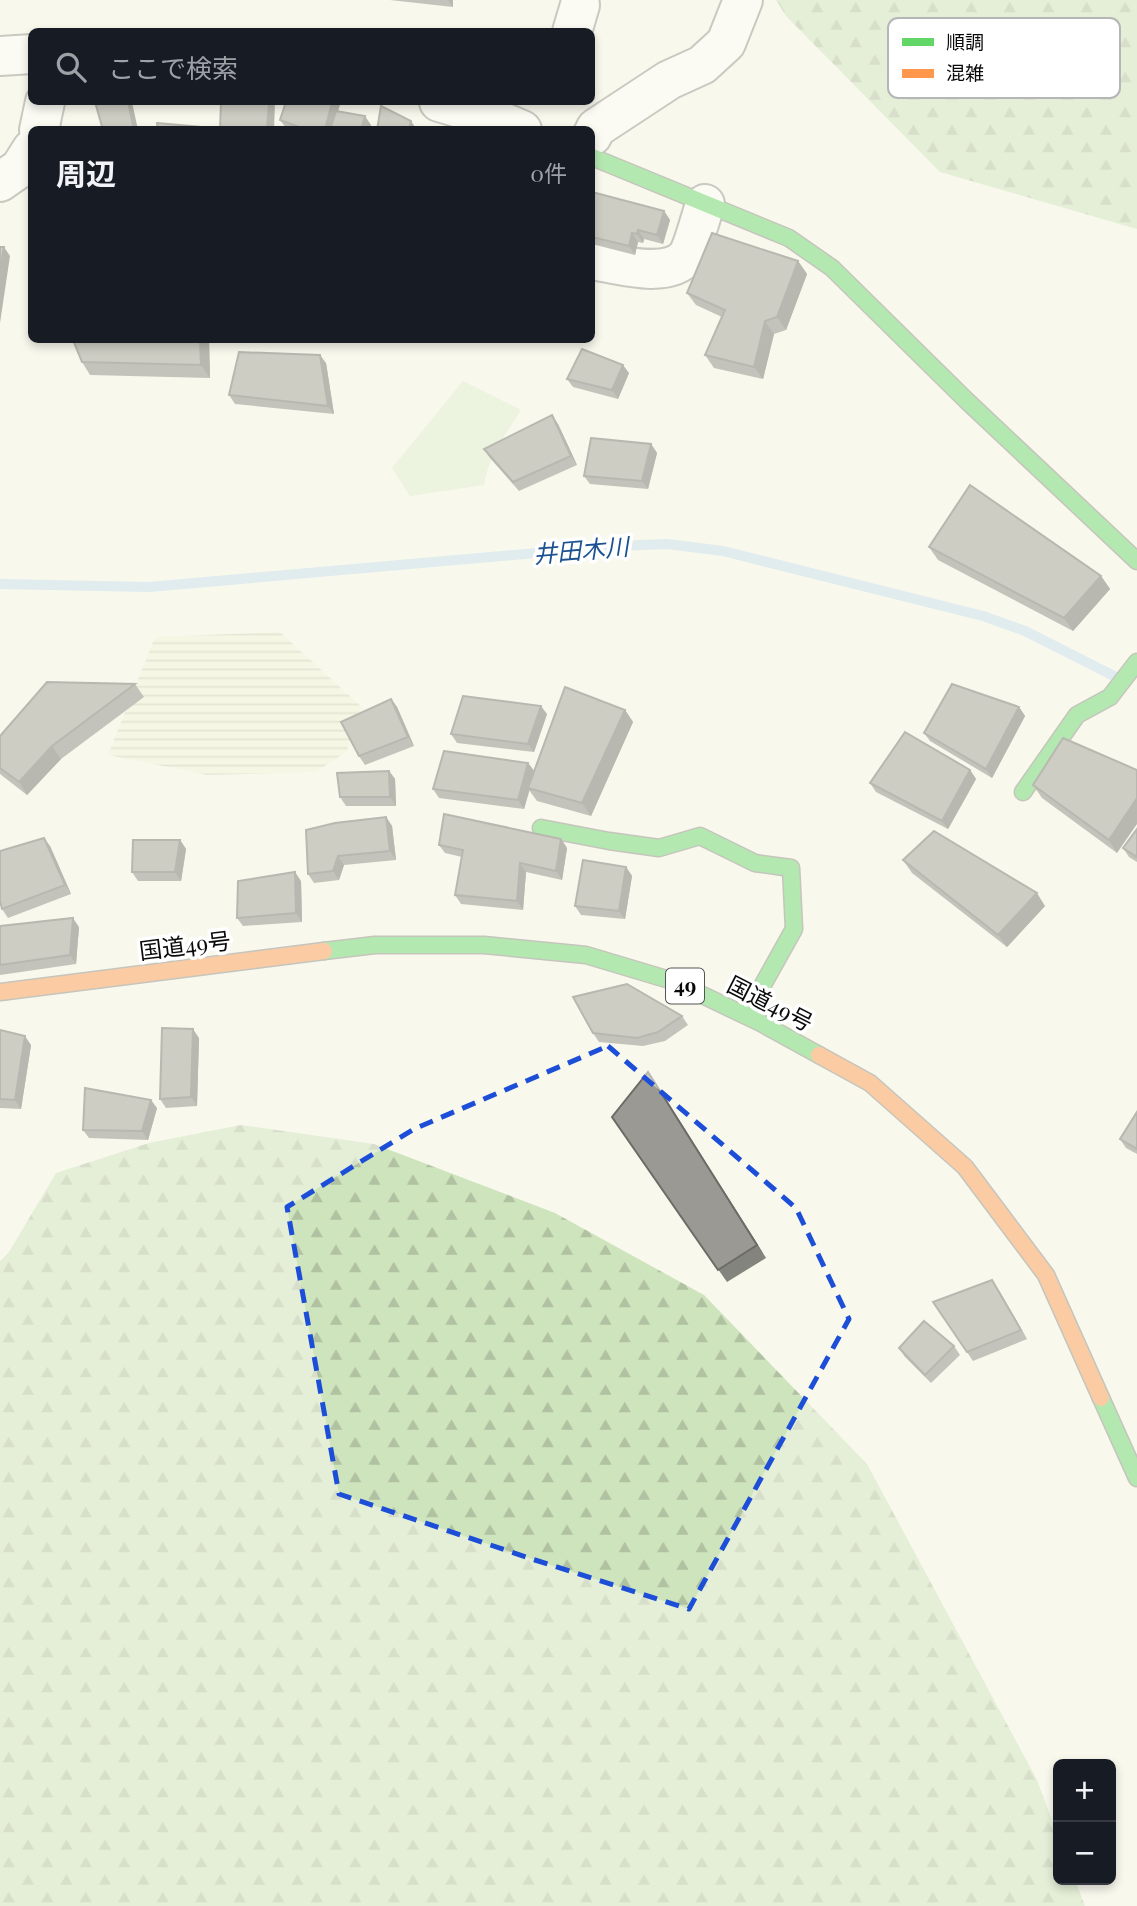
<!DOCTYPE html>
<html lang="ja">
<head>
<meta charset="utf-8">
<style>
	body { margin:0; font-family:"Playfair Display","Noto Sans JP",serif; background:#242831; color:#f1f3f6 }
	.controls { position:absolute; right:21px; bottom:21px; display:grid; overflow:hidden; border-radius:10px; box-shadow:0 4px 10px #0003 }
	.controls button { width:63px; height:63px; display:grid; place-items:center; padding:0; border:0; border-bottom:2px solid #363941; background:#171b24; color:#f1f3f6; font:35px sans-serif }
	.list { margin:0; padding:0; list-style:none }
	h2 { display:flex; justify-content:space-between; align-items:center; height:91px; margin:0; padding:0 28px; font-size:30px }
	h2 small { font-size:23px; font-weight:400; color:#9ea1a6 }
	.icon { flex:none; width:38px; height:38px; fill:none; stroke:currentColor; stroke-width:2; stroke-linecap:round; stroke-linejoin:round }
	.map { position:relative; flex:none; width:1137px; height:1906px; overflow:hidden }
	.search { position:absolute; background:#171b24; box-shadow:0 4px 10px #0003; left:28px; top:28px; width:567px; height:77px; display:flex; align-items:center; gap:18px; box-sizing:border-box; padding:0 24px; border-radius:10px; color:#9ea1a6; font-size:26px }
	.panel { position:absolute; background:#171b24; box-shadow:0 4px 10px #0003; left:28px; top:126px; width:567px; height:217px; border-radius:10px }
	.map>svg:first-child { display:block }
	.farmland { fill:url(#farmland-rules) }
	.grass { fill:#deedce }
	.forest { fill:url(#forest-firs) }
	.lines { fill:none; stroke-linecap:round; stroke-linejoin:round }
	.stream { stroke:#c6ddf0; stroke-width:10 }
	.street-casing { stroke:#91918c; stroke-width:42 }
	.fast-casing { stroke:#888883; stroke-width:19 }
	.slow-casing { stroke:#888883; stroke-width:19 }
	.street { stroke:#fefefc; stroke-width:38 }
	.fast { stroke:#63d668; stroke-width:16 }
	.slow { stroke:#ff974d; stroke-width:16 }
	.wall { fill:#84847e }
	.shaded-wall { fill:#6c6b67 }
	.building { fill:#9a9993; stroke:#6c6b67; stroke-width:2 }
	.marked { fill:none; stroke:#1d4ed8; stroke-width:5; stroke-dasharray:14 9; stroke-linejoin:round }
	.labels { text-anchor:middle; stroke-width:7; stroke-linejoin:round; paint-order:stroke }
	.shield { fill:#fff; stroke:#545454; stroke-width:2 }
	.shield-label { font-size:21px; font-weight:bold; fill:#0a0a0a }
	.street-label { font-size:23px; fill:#0a0a0a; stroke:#fff }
	.water-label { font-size:24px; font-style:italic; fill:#1d5291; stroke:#fff }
	.key { fill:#fff; stroke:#b6b6b6; stroke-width:2 }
	.key-label { font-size:19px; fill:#0a0a0a }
</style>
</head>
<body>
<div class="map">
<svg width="1137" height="1906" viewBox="0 0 1137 1906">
	<defs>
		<pattern id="farmland-rules" width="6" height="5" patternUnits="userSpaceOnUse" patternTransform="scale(1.75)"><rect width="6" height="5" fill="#f4f4da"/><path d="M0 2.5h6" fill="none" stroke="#d0d0ba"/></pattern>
		<pattern id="forest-firs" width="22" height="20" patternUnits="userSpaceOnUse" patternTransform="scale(1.75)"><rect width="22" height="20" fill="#cee4bd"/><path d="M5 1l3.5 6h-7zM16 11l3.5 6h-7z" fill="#b0c2a1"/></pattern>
	</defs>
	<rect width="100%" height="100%" fill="#f8f8ed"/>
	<path class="farmland" d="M280 632 364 709 346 752 316 772 207 775 108 755 155 637Z"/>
	<path class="grass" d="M463 381 521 410C506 434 488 457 484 485L410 496 392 468Z"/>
	<g class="forest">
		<path d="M776 0H1137V229L940 172 786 16Z"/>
		<path d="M241 1125 374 1144 555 1213 704 1295 867 1464 1037 1780 1058 1836V1880H1075L1085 1906H0V1261L9 1252 56 1173 149 1143Z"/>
	</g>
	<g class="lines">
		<path class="stream" d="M0 584 149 587 616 546 667 544 723 551 983 616 1025 631 1116 677"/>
		<g class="street-casing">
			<g id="street">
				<path d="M572 32 580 5"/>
				<path d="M0 56 32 54"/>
				<path d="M439 102 496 119 522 130"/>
				<path d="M39 130 45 102"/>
				<path d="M592 136 596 128 669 80 702 65 726 43 743 0"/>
				<path d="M0 182 20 168 32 149"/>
				<path d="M592 260C617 264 668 280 687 256 692 249 702 214 705 204"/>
			</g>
		</g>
		<g class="fast-casing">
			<g id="fast">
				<path d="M592 157 789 238 832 268 967 401 1137 561"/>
				<path d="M1023 792 1077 715 1110 697 1137 662"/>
				<path d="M541 828 609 841 659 848 700 836 755 863 791 868 794 929 746 1015"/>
				<path d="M324 951 375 945H484L586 955 673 981 761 1023 819 1055"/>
				<path d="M1101 1398 1137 1478"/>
			</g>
		</g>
		<g class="slow-casing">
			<g id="slow">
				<path d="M0 992 324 951"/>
				<path d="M819 1055 870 1083 965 1167 1046 1275 1101 1398"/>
			</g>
		</g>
		<use href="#street" class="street"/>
		<use href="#fast" class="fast"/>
		<use href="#slow" class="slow"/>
	</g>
	<g class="wall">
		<path d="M390 0H453V7Z"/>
		<path d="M340 104 338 111 371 125 370 130H289L286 128 280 120Z"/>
		<path d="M592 192 664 211 670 220 663 244 644 239 643 243 638 242 635 255 592 244Z"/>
		<path d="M798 261 807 274 786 330 774 334 763 379 714 368 705 355 722 317 696 305 687 293Z"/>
		<path d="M73 340H209L210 378 90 375 82 362Z"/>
		<path d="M326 363 334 414 235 404 229 395Z"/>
		<path d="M629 373 618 399 573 387 567 379Z"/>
		<path d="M558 424 577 465 519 491 490 458 484 449Z"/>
		<path d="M651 444 657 453 648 489 590 484 584 476Z"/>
		<path d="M929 547 1101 576 1110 589 1073 631 938 560Z"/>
		<path d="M135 684 144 697 61 759 27 795 0 774V736Z"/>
		<path d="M391 699 397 707 414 746 365 765 359 756Z"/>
		<path d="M1019 707 1025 716 992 778 930 741 924 733Z"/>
		<path d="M625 710 633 722 591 816 537 801 529 790 524 809 439 798 433 789 528 763 534 771Z"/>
		<path d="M547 714 534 752 457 743 451 734Z"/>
		<path d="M970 770 976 779 948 829 876 792 870 783Z"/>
		<path d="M1137 770 1117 853 1042 798 1033 785Z"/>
		<path d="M389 771 395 779 396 806H346L340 797Z"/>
		<path d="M386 817 392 826 396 860 344 865 339 880 314 883 308 874Z"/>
		<path d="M1137 829V862L1129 857 1123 848Z"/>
		<path d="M561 839 567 848 562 880 526 872 523 910 461 904 455 895 462 857 445 853 439 845Z"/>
		<path d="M180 840 186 849 181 881H138L132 872Z"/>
		<path d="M50 846 71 894 8 918 2 909Z"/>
		<path d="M903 860 1045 906 1007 947 912 873Z"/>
		<path d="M626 867 632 876 625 919 581 915 575 906Z"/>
		<path d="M301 881 302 922 243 926 237 918Z"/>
		<path d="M0 926 79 927 76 964 0 975Z"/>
		<path d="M682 1016 688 1025 665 1041 643 1046 599 1042 593 1033Z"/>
		<path d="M0 1030 31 1045 21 1109 0 1108Z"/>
		<path d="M199 1038 197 1106 166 1108 160 1099Z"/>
		<path d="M648 1072 766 1258 727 1282 612 1117Z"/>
		<path d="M157 1108 148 1140 89 1138 83 1130Z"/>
		<path d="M1137 1112V1154L1126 1148 1120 1139Z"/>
		<path d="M998 1289 1027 1339 973 1361 933 1302Z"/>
		<path d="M954 1346 960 1355 931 1383 905 1357 899 1348Z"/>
	</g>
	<g class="shaded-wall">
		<path d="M448 0H453V7Z"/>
		<path d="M128 102H132L138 130H134Z"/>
		<path d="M269 102H275L274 130H267Z"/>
		<path d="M332 102H338L340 104 333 130H325Z"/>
		<path d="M365 116 371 125 370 130H361Z"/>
		<path d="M411 121 417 130H409Z"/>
		<path d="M664 211 670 220 663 244 657 235Z"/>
		<path d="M638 230 644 239 643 243 637 234Z"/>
		<path d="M632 233 638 242 635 255 629 246Z"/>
		<path d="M4 247 10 256 0 323V272Z"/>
		<path d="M798 261 807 274 786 330 777 317Z"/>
		<path d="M765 321 774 334 763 379 754 367Z"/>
		<path d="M200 340H209L210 378 201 365Z"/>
		<path d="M320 355 326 363 334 414 328 406Z"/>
		<path d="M623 365 629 373 618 399 612 390Z"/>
		<path d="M552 415 558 424 577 465 571 456Z"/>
		<path d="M651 444 657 453 648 489 642 481Z"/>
		<path d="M1101 576 1110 589 1073 631 1064 618Z"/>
		<path d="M391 699 397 707 414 746 408 737Z"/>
		<path d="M541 706 547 714 534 752 528 744Z"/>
		<path d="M1019 707 1025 716 992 778 986 769Z"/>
		<path d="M625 710 633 722 591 816 582 803Z"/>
		<path d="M52 746 61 759 27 795 19 782Z"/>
		<path d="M528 763 535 772 524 809 518 800Z"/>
		<path d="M970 770 976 779 948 829 942 821Z"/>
		<path d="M389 771 395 779 396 806 390 797Z"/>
		<path d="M1137 798V824L1117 853 1109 840Z"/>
		<path d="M386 817 392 826 396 860 390 851Z"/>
		<path d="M44 838 50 846 71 894 65 885Z"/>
		<path d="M561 839 567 848 562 880 556 871Z"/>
		<path d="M180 840 186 849 181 881 175 872Z"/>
		<path d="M338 856 344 865 339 880 333 871Z"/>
		<path d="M520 863 526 872 523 910 517 901Z"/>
		<path d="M626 867 632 876 625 919 619 911Z"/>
		<path d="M295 872 301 881 302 922 296 913Z"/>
		<path d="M1037 893 1045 906 1007 947 998 935Z"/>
		<path d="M73 918 79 927 76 964 70 955Z"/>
		<path d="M193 1029 199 1038 197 1106 191 1097Z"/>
		<path d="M25 1036 31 1045 21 1109 15 1100Z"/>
		<path d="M648 1072 657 1085 766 1258 757 1245Z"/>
		<path d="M151 1100 157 1108 148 1140 142 1131Z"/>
		<path d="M992 1280 998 1289 1027 1339 1021 1330Z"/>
	</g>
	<g class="building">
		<path d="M95 102H128L134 130H103Z"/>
		<path d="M221 102H269L267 130H220Z"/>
		<path d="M286 102H332L325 130H307L280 120Z"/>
		<path d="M381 106 411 121 409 130H377Z"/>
		<path d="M336 111 365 116 361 130H330Z"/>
		<path d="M157 123 201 127 202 130H158Z"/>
		<path d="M592 192 664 211 657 235 638 230 637 234 632 233 629 246 592 237Z"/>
		<path d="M712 233 798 261 777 317 765 321 754 367 705 355 725 310 687 293Z"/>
		<path d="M0 247H4L0 272Z"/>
		<path d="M73 340H200L201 365 82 362Z"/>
		<path d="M582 349 623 365 612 390 567 379Z"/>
		<path d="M239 352 320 355 328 406 229 395Z"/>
		<path d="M552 415 571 456 513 482 484 449Z"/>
		<path d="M591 438 651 444 642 481 584 476Z"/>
		<path d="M970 485 1101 576 1064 618 929 547Z"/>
		<path d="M47 682 135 684 52 746 19 782 0 768V736Z"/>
		<path d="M952 684 1019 707 986 769 924 733Z"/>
		<path d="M565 687 625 710 582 803 528 788Z"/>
		<path d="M463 696 541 706 528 744 451 734Z"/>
		<path d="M391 699 408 737 359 756 341 722Z"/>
		<path d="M905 732 970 770 942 821 870 783Z"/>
		<path d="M1063 738 1137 770V798L1109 840 1033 785Z"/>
		<path d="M444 751 528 763 518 800 433 789Z"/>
		<path d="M389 771 390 797H340L337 773Z"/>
		<path d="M444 814 561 839 556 871 520 863 517 901 455 895 463 850 439 845Z"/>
		<path d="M386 817 390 851 338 856 333 871 308 874 306 830 335 823Z"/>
		<path d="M1137 829V857L1123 848Z"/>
		<path d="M934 831 1037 893 998 935 903 860Z"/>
		<path d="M44 838 65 885 2 909 0 901V851Z"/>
		<path d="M133 840H180L175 872H132Z"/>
		<path d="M583 860 626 867 619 911 575 906Z"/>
		<path d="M295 872 296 913 237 918 238 881Z"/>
		<path d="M73 918 70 955 0 965V926Z"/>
		<path d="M627 984 682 1016 658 1032 637 1038 593 1033 573 997Z"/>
		<path d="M162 1028 193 1029 191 1097 160 1099Z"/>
		<path d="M0 1030 25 1036 15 1100 0 1099Z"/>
		<path d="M648 1072 757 1245 718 1270 612 1117Z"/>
		<path d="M85 1088 151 1100 142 1131 83 1130Z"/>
		<path d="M1137 1112V1149L1120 1139Z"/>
		<path d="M992 1280 1021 1330 967 1352 933 1302Z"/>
		<path d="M924 1321 954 1346 925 1375 899 1348Z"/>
	</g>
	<path d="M0 0H1137V1906H0ZM608 1046 796 1208 849 1319 689 1609 535 1560 339 1494 287 1207 414 1129Z" fill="#f8f8ed" fill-opacity=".55" fill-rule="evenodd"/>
	<path class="marked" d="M608 1046 796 1208 849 1319 689 1609 535 1560 339 1494 287 1207 414 1129Z"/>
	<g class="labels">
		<rect class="shield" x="666" y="968.5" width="38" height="35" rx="5"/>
		<g class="shield-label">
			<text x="685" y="993">49</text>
		</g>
		<g class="street-label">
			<text transform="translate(185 946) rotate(-7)" y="8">国道49号</text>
			<text transform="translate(770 1004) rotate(27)" y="8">国道49号</text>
		</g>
		<g class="water-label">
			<text transform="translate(581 551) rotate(-5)" y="8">井田木川</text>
		</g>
	</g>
	<rect x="888" y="18" width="232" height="80" rx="10" class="key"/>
	<rect x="902" y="38" width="32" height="8" fill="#63d668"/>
	<rect x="902" y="69" width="32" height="9" fill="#ff974d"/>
	<g class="key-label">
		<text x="946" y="49">順調</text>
		<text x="946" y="80">混雑</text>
	</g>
</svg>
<div class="controls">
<button>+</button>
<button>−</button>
</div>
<div class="search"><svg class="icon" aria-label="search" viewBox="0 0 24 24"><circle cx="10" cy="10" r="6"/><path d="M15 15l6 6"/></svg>ここで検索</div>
<section class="panel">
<h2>周辺<small>0件</small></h2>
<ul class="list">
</ul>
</section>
</div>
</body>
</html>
